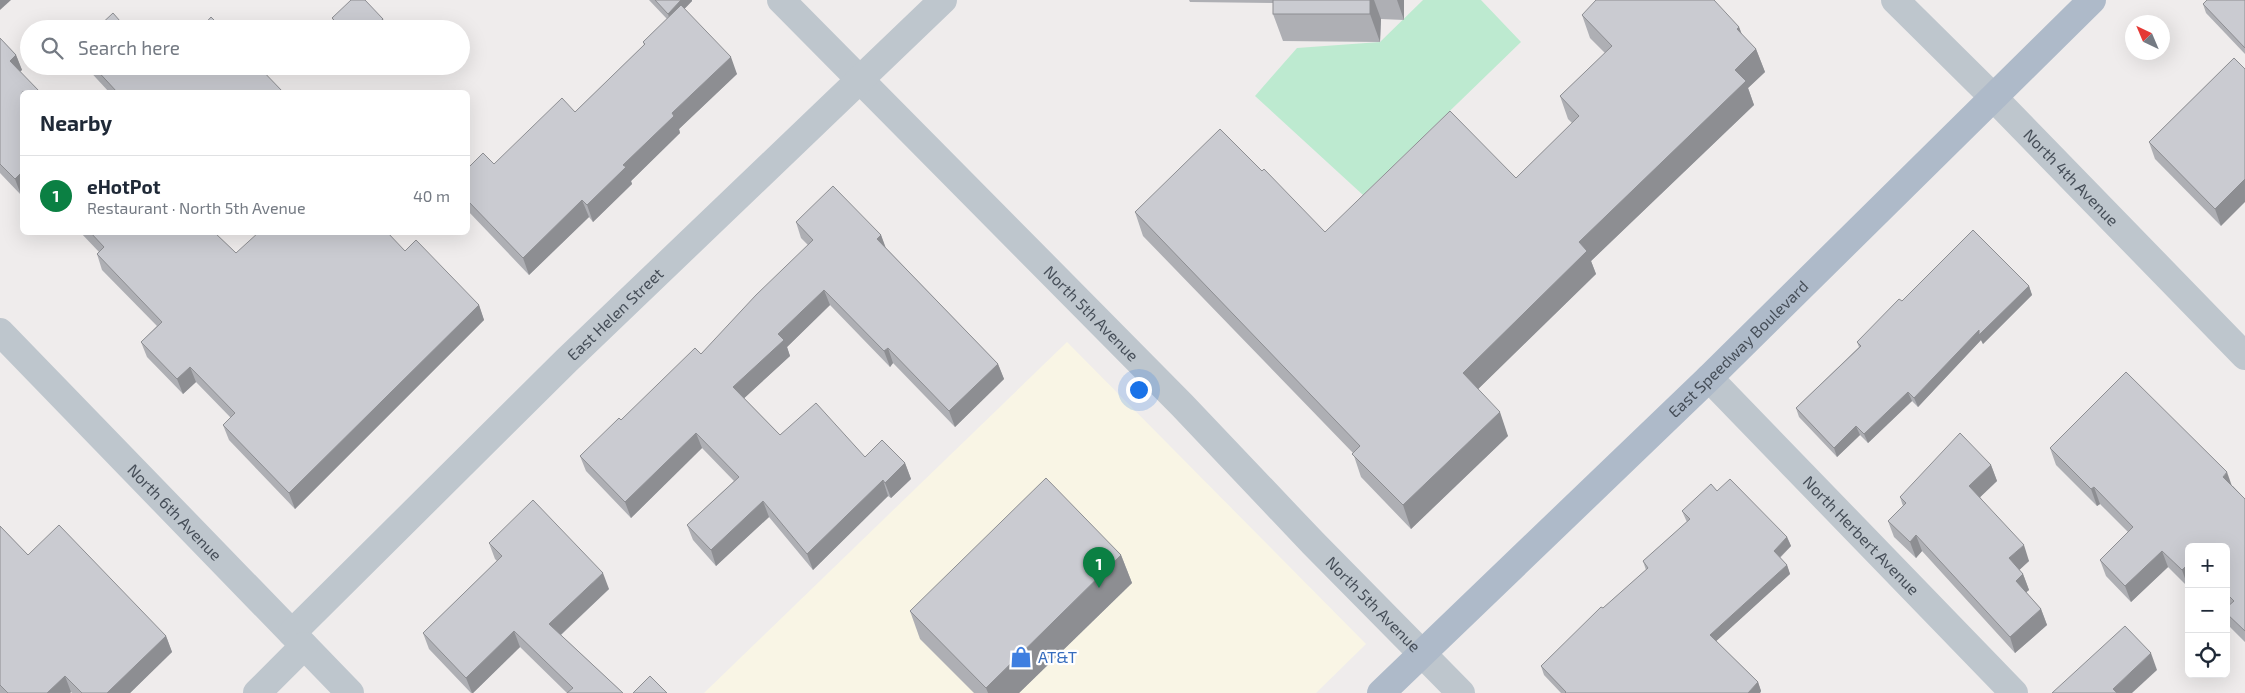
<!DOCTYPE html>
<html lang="en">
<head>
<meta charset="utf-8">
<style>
	body { margin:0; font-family:"Exo 2",sans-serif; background:#f2f2f3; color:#1f2937 }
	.controls { position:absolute; right:15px; bottom:15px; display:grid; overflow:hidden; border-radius:8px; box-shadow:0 5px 20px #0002 }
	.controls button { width:45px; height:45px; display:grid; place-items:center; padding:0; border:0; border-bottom:1px solid #e0e1e3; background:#fff; color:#1f2937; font:25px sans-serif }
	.compass { position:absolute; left:2125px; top:15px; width:45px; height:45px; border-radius:50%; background:#fff; box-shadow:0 5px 20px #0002; rotate:316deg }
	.you { position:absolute; left:1138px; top:389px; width:18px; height:18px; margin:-12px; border:4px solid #fff; border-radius:50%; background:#1a73e8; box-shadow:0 0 0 8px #1a73e833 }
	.badge { display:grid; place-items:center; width:32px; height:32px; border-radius:50%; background:#0b8043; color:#fff; font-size:16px; font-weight:700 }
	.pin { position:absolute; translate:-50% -41px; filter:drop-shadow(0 1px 2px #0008) }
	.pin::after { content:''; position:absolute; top:26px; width:18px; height:15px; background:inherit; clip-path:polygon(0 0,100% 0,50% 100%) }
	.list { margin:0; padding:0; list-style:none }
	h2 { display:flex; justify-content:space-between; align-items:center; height:65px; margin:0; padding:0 20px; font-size:21px }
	h2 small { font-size:16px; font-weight:400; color:#747a83 }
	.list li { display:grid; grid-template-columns:32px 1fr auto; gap:15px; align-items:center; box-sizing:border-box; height:80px; padding:0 20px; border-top:1px solid #e0e1e3 }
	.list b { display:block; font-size:19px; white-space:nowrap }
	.list p { margin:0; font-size:16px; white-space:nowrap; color:#747a83 }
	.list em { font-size:16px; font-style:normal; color:#747a83 }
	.icon { flex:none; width:28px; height:28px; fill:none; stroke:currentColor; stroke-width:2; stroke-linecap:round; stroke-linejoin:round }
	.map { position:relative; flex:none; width:2245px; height:693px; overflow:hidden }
	.search { position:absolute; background:#fff; box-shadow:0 5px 20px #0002; left:20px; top:20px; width:450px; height:55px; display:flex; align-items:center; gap:12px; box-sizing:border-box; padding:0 18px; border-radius:28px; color:#747a83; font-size:19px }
	.panel { position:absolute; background:#fff; box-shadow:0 5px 20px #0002; left:20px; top:90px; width:450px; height:145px; border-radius:8px }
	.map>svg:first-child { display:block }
	.commercial { fill:#f9f5e5 }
	.park { fill:#bdead0 }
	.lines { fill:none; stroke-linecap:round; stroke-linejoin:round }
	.minor { stroke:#bec6cd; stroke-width:28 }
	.major { stroke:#aebac9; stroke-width:28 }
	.wall { fill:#aeafb4 }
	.shaded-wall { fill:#8d8e92 }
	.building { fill:#cacbd1; stroke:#8d8e92 }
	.labels { text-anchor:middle; stroke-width:4.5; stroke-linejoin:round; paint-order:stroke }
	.street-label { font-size:16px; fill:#464e58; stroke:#fff }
	.shop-label { font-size:16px; fill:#366cbe; stroke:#fff; text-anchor:start }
</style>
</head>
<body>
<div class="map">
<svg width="2245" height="693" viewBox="0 0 2245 693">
	<rect width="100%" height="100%" fill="#efecec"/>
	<path class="commercial" d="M1067 342 1366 644 1316 693H704Z"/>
	<path class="park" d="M1423 0H1481L1521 42 1363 195 1255 96 1297 48 1380 42Z"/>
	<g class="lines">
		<g class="minor">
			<path id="s1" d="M781 0 1182 405 1313 543 1461 693"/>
			<path id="s2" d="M1895 0 1993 97 2245 356"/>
			<path id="s3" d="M0 332 350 693"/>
			<path id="s4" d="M1709 378 2014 693"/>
			<path id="s5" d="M292 633 566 361 943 0"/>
			<path d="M257 693 304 646"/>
		</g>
		<path class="major" id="s6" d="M1381 693 1709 378 2092 0"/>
	</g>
	<g class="wall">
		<path d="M649 0H692V1L684 9 737 74 679 129 680 133 631 181 632 184 593 222 589 217 529 275 468 211V168L494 164 575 112 644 45 643 42 667 19Z"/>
		<path d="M1189 0H1404V20L1381 19 1380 42 1283 41 1273 14V3L1190 2Z"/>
		<path d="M2245 0V54L2206 13 2203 4Z"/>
		<path d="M1582 15 1739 27 1742 35 1756 49 1765 72 1748 88 1754 105 1591 261 1596 274 1478 389 1508 436 1411 529 1361 477 1353 453 1143 236 1135 212 1262 171 1325 232 1516 178 1572 123 1568 119 1560 96 1605 53 1590 38Z"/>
		<path d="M332 18 383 19 386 28 385 29H338L336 27Z"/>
		<path d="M0 38 16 55 22 70 20 71 22 92V193L21 195 0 173Z"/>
		<path d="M2234 58 2221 226 2155 159 2149 142Z"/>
		<path d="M85 66H162L163 67 283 92H109Z"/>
		<path d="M796 222 881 235 885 247 998 364 1004 379 955 427 893 363 890 367 830 305 787 347 790 356 744 398 780 435 865 457 905 463 911 479 891 498 888 496 813 570 769 517 716 566 693 540 687 525 734 481 702 448 631 518 586 471 580 456 621 420 701 354 808 245 801 238Z"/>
		<path d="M80 232H214L236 253 405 251 479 305 484 320 295 509 229 440 223 425 231 418 196 382 183 394 147 357 141 342 157 326 102 270 97 254 99 252Z"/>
		<path d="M2029 286 2032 295 1983 344 1981 340 1918 407 1912 401 1868 443 1860 435 1837 457 1799 417 1796 408 1859 347 1857 342 1902 301Z"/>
		<path d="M2050 448 2233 486 2245 499V642L2230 627 2226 617V608L2228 606 2226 604V547H2189L2188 587 2168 567 2131 602 2106 576 2100 560 2128 532 2100 504 2097 506 2056 465Z"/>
		<path d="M1991 465 1997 481 1980 497 2029 561 2019 570 2023 574 2029 590 2026 592 2041 609 2047 625 2015 653 1922 551 1916 558 1894 537 1888 521 1903 506 1900 497Z"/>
		<path d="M1717 491 1787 537 1791 546 1780 558 1787 565 1790 574 1716 641 1758 682 1761 691 1760 693H1561L1544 675 1541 666 1603 608 1646 570 1643 561 1687 522 1686 520 1682 511Z"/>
		<path d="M0 526 28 555 166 636 172 652 130 693H72L71 692 70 693H0Z"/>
		<path d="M489 543 609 589 561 635 623 693H567L520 647 473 693H471L429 649 423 633 497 561 495 559Z"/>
		<path d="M1121 555 1132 583 1019 693H974L920 639 910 611Z"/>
	</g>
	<g class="shaded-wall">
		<path d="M0 0H11L0 10Z"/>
		<path d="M681 0H692V1L671 23 668 14Z"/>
		<path d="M1370 0H1374L1381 19 1380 42 1370 14Z"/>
		<path d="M1397 0H1404V20Z"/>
		<path d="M383 19 386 28 385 29H372Z"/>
		<path d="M1739 27 1748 50 1737 29Z"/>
		<path d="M1756 49 1765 72 1748 88 1754 105 1591 261 1596 274 1471 396 1463 373 1579 242 1735 70Z"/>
		<path d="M16 55 22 70 15 76 10 61Z"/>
		<path d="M731 57 737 74 679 129 680 133 631 181 632 184 593 222 587 205 623 165 672 113Z"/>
		<path d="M22 172V193L21 195 15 179Z"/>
		<path d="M2245 179V202L2221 226 2215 209Z"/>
		<path d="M582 200 589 217 529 275 523 258Z"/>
		<path d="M881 235 887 251 877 239Z"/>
		<path d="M2029 286 2032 295 1983 344 1981 340 1918 407 1914 398 1979 330Z"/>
		<path d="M824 290 830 305 787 347 790 356 739 403 733 387 778 334Z"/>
		<path d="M479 305 484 320 295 509 289 493Z"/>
		<path d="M888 348 893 363 890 367 884 351Z"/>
		<path d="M998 364 1004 379 955 427 949 411Z"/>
		<path d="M190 367 196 382 183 394 177 379Z"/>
		<path d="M1908 392 1912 401 1868 443 1864 434Z"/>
		<path d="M1500 412 1508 436 1411 529 1403 505Z"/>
		<path d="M1856 426 1860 435 1837 457 1834 448Z"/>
		<path d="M696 433 702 448 631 518 625 502Z"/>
		<path d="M905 463 911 479 891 498 885 483Z"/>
		<path d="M1991 465 1997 481 1975 502 1969 486Z"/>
		<path d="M2227 472 2233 489 2223 477Z"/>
		<path d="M883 480 888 496 813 570 807 554Z"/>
		<path d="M2094 487 2100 504 2097 506 2091 489Z"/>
		<path d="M763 501 769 517 716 566 711 550Z"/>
		<path d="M1916 535 1922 551 1916 558 1910 542Z"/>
		<path d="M1787 537 1791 546 1777 560 1774 551Z"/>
		<path d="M2024 545 2029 561 2015 574 2009 558Z"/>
		<path d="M2162 551 2168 567 2131 602 2125 586Z"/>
		<path d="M1121 555 1132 583 1019 693H988L986 688Z"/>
		<path d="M2189 563V586L2188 587 2182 570Z"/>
		<path d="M1787 565 1790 574 1713 644 1710 635Z"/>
		<path d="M603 573 609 589 555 640 549 624Z"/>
		<path d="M2023 574 2029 590 2022 596 2016 581Z"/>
		<path d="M2041 609 2047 625 2015 653 2010 637Z"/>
		<path d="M514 631 520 647 473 693H472L466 678Z"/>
		<path d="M166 636 172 652 130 693H107Z"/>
		<path d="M2151 653 2157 670 2132 693H2114L2113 689Z"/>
		<path d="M65 676 71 692 70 693H47Z"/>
		<path d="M1758 682 1761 691 1760 693H1748Z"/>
	</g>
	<g class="building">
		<path d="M351 0H365L383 19 372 29H343L332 18Z"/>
		<path d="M655 0H681L668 14Z"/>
		<rect x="1273" y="0" width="97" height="14"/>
		<path d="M1596 0H1714L1739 27 1737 29 1756 49 1735 70 1746 81 1579 242 1587 251 1463 373 1500 412 1403 505 1352 454 1360 446 1135 212 1220 129 1262 171 1264 169 1325 232 1450 111 1516 178 1579 116 1560 96 1612 46 1582 15Z"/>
		<path d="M2207 0H2245V48L2203 4Z"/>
		<path d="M681 5 731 57 672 113 674 116 623 165 626 167 587 205 582 200 523 258 468 201V168L483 153 494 164 562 98 575 112 645 44 643 42Z"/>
		<path d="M113 13 127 29H96Z"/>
		<path d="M211 17 223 29H200Z"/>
		<path d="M0 38 16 55 10 61 40 92H22V172L15 179 0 164Z"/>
		<path d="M2234 58 2245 69V179L2215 209 2149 142Z"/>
		<path d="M93 66H162L163 67V66H258L283 92H117Z"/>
		<path d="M833 186 881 235 877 239 998 364 949 411 888 348 884 351 824 290 778 334 784 340 733 387 780 435 816 403 865 457 882 440 905 463 885 483 883 480 807 554 763 501 711 550 687 525 739 477 696 433 625 502 580 456 619 418 621 420 695 348 701 354 756 295 813 240 796 222Z"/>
		<path d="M1973 230 2029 286 1979 335V330L1914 398 1908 392 1864 434 1856 426 1834 448 1796 408 1861 346 1857 342 1899 299 1902 301Z"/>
		<path d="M90 232H214L236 253 259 232H387L405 251 416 240 479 305 289 493 223 425 235 413 190 367 177 379 141 342 162 322 97 254 104 247Z"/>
		<path d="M2126 372 2227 472 2223 477 2245 499V631L2226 613V608L2234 601 2226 593V547H2189V563L2182 570 2162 551 2125 586 2100 560 2133 527 2094 487 2091 489 2050 448Z"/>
		<path d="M1960 433 1991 465 1969 486 2024 545 2009 558 2023 574 2016 581 2041 609 2010 637 1916 535 1910 542 1888 521 1906 503 1900 497Z"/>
		<path d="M1046 478 1121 555 986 688 910 611Z"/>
		<path d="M1730 479 1787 537 1774 551 1787 565 1710 635 1758 682 1748 693H1565L1566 692 1541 666 1601 607 1603 608 1648 568 1643 561 1690 519 1682 511 1711 484 1717 491Z"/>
		<path d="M533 500 603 573 549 624 623 693H567L573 688 514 631 466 678 423 633 502 556 489 543Z"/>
		<path d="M59 525 166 636 107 693H82L65 676 47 693H8L0 685V526L28 555Z"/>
		<path d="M2125 626 2151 653 2113 689 2117 693H2052Z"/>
		<path d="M650 676 667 693H633Z"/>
	</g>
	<defs>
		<g id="shop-bare" transform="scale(1.725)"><path d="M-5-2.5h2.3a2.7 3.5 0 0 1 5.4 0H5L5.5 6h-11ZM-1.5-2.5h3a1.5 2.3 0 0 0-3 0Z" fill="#3f7fe0" stroke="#fff" stroke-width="2.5" paint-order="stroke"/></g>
	</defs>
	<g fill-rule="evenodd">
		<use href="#shop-bare" x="1021" y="657"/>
	</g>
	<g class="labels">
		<g class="street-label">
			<text dy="6" stroke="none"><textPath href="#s2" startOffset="250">North 4th Avenue</textPath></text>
			<text dy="6" stroke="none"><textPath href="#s1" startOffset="441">North 5th Avenue</textPath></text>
			<text dy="6" stroke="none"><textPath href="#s5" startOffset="454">East Helen Street</textPath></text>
			<text dy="6" stroke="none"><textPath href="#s6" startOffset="496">East Speedway Boulevard</textPath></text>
			<text dy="6" stroke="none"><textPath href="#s3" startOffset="251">North 6th Avenue</textPath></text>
			<text dy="6" stroke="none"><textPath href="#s4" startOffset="219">North Herbert Avenue</textPath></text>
			<text dy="6" stroke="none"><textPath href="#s1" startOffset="846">North 5th Avenue</textPath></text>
		</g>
		<g class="shop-label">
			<text x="1038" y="663">AT&amp;T</text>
		</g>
	</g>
</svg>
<div class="controls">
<button>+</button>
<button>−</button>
<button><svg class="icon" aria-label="locate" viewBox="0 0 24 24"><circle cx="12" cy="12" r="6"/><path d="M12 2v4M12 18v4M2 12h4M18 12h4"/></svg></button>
</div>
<svg class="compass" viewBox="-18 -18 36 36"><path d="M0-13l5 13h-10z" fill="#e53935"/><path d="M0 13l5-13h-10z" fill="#747a83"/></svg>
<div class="you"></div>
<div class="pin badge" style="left:1099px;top:588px">1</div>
<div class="search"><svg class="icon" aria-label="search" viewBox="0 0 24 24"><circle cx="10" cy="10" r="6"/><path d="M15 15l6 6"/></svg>Search here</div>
<section class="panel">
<h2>Nearby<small></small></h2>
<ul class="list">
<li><span class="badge">1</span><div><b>eHotPot</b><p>Restaurant · North 5th Avenue</p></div><em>40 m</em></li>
</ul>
</section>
</div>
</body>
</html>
